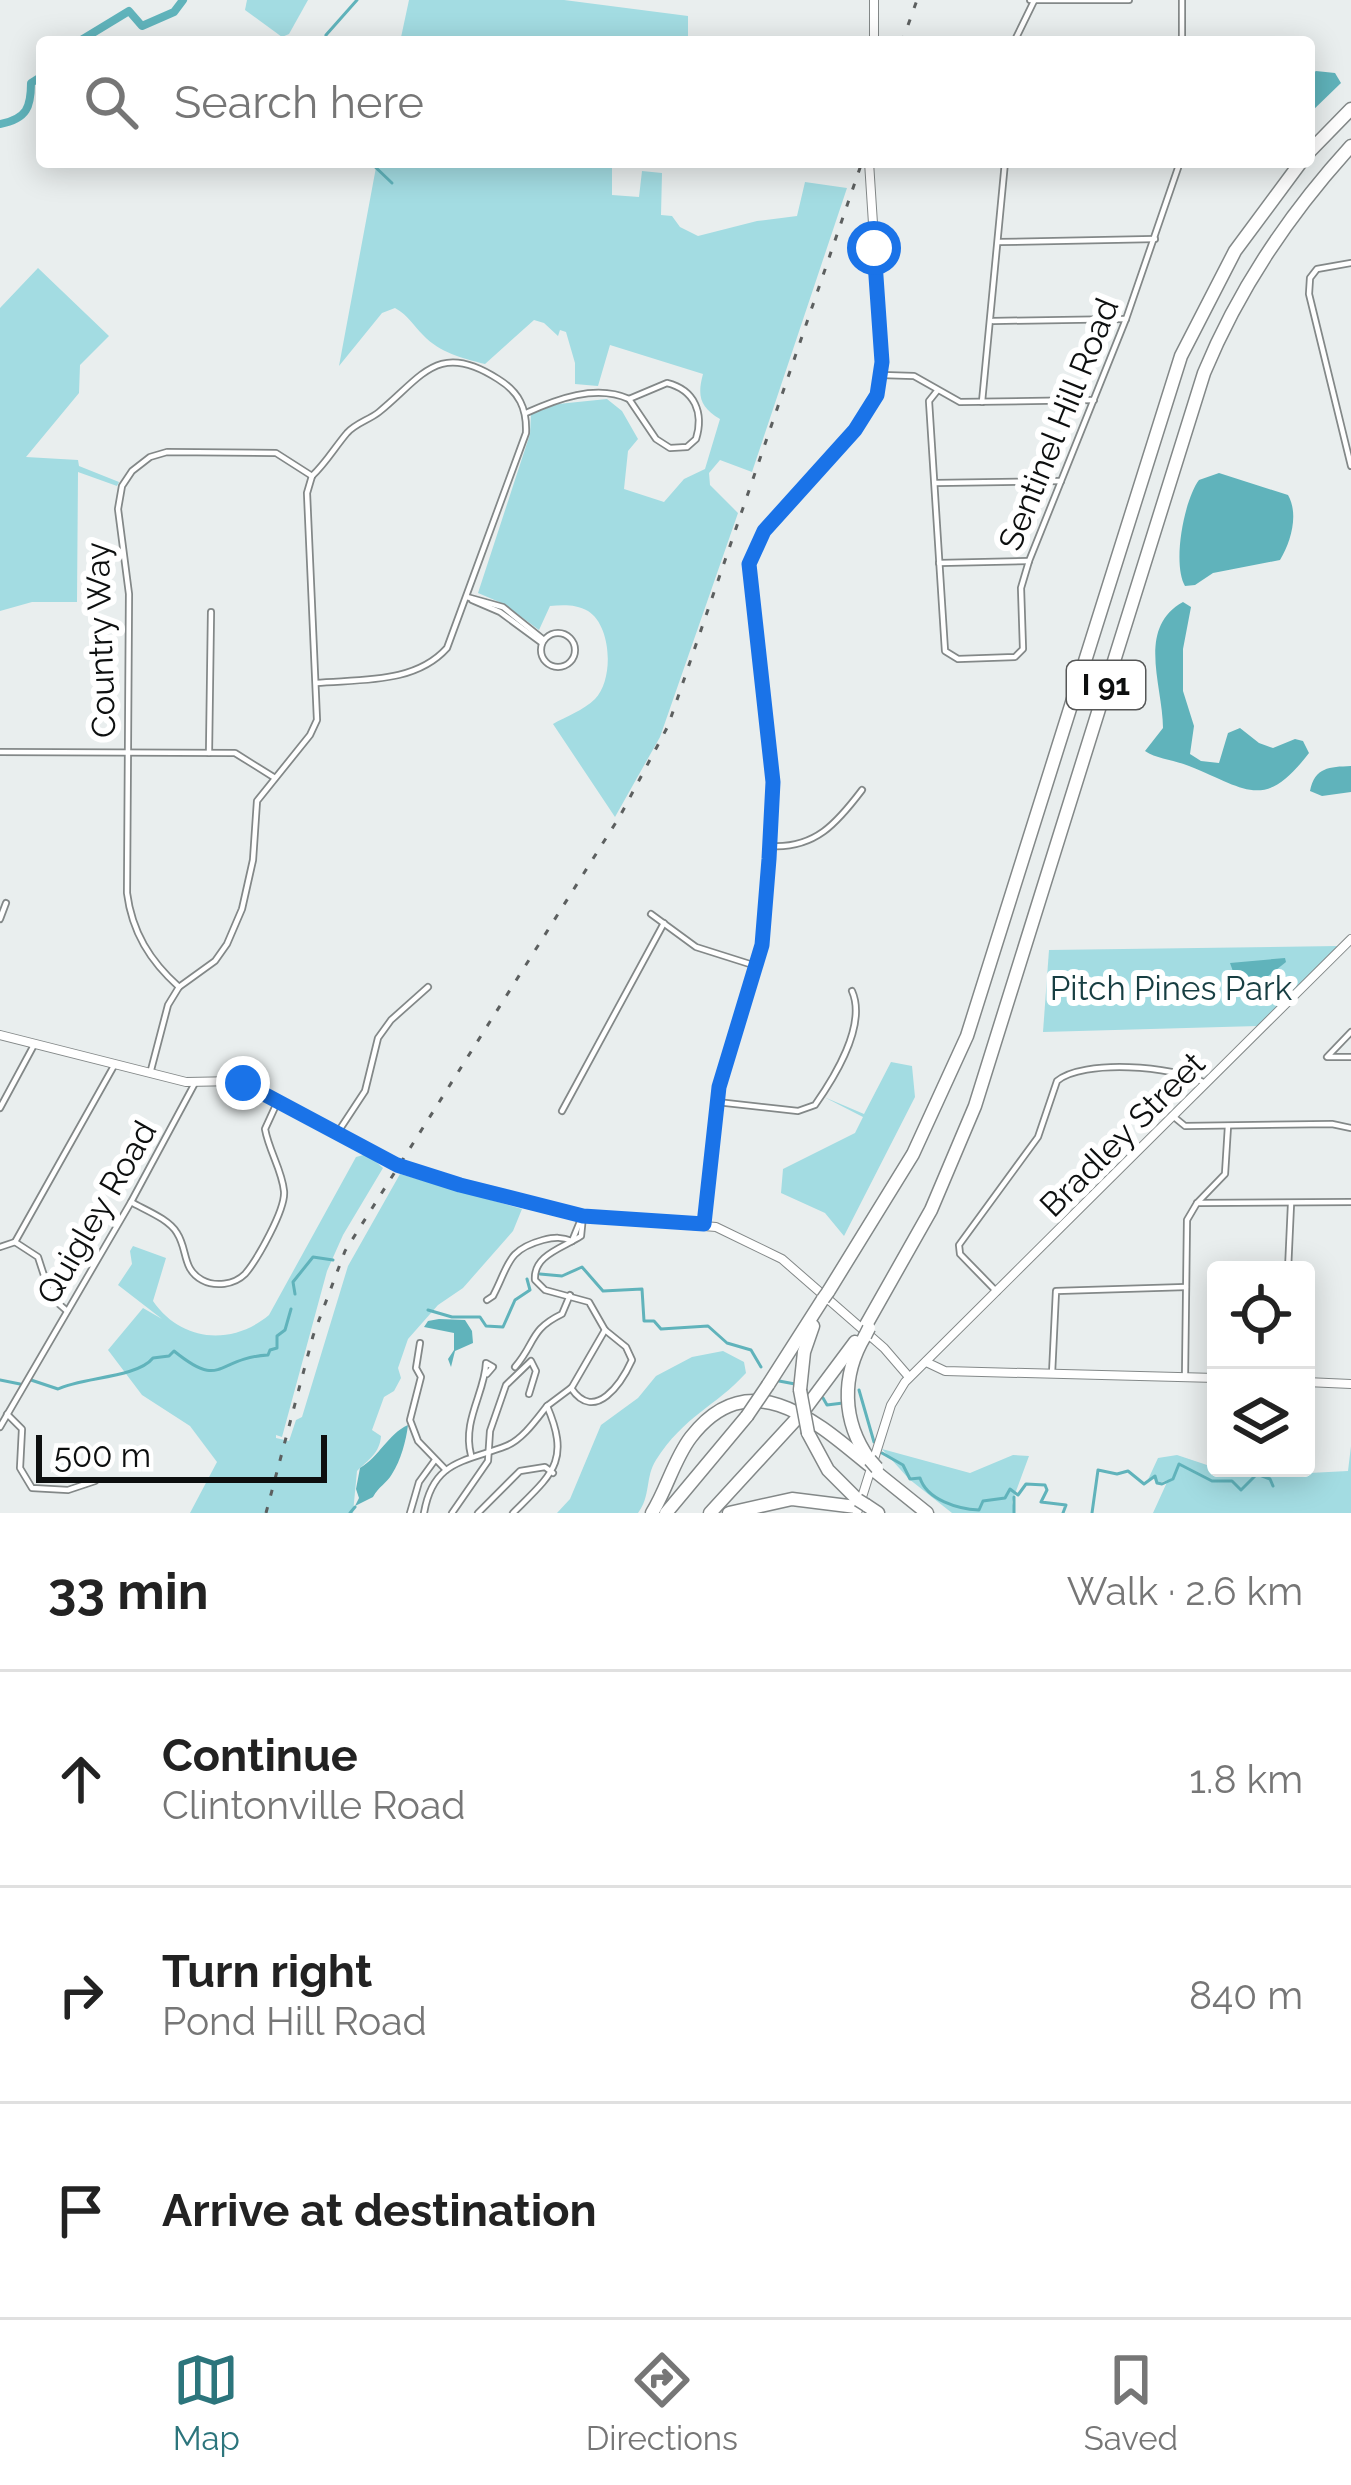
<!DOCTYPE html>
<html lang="en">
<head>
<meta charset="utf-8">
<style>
	body { margin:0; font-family:Raleway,sans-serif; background:#f6f6f6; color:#222 }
	.controls { position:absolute; right:36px; bottom:36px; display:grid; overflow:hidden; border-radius:12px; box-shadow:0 6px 30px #0003 }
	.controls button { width:108px; height:108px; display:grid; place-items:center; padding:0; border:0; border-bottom:3px solid #e0e0e0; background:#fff; color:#222; font:60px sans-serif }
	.scale { position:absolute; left:36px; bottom:30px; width:291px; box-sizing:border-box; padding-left:12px; border:6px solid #0d0f0f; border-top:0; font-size:33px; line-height:42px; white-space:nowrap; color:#0d0f0f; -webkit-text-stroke:9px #fff; paint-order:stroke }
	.stop { position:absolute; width:36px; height:36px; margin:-27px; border:9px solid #1a73e8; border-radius:50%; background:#fff }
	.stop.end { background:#1a73e8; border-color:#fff; box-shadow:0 3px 12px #0008 }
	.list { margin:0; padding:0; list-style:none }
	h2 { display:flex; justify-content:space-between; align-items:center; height:156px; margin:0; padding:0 48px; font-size:51px }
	h2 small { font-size:39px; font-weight:400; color:#767676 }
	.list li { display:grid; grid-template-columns:78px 1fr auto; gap:36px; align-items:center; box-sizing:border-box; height:216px; padding:0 48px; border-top:3px solid #e0e0e0 }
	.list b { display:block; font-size:45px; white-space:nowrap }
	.list p { margin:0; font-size:39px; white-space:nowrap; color:#767676 }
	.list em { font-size:39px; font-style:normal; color:#767676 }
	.icon { flex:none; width:66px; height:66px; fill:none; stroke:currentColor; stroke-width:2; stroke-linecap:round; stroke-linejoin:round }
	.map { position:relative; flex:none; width:1351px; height:1513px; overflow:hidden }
	.search { position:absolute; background:#fff; box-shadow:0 6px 30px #0003; left:36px; right:36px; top:36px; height:132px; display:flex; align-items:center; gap:30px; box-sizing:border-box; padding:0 42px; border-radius:12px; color:#767676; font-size:45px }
	.sheet { height:804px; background:#fff }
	nav { display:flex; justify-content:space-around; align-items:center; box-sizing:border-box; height:168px; border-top:3px solid #e0e0e0; background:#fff; font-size:33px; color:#767676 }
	nav a { display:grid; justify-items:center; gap:6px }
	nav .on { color:#2c757c }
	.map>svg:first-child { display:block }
	.green { fill:#a3dce2 }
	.water { fill:#60b3bb }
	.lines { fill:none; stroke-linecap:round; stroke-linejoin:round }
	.stream { stroke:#60b3bb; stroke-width:3 }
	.river { stroke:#60b3bb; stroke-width:8 }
	.street-casing { stroke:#838888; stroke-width:8 }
	.secondary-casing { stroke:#838888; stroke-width:10 }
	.highway-casing { stroke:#838888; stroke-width:15 }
	.street { stroke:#fff; stroke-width:4.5 }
	.secondary { stroke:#fff; stroke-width:8 }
	.highway { stroke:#fff; stroke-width:12 }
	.rail { stroke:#5c5f5f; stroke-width:3; stroke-dasharray:6 12; stroke-linecap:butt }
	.highway-bridge-casing { stroke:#838888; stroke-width:15; stroke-linecap:butt }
	.highway-bridge { stroke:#fff; stroke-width:12 }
	.route { stroke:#1a73e8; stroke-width:15 }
	.labels { text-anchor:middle; stroke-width:12; stroke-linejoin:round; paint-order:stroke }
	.shield { fill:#fff; stroke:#565757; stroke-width:3 }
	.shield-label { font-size:30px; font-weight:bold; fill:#0d0f0f }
	.street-label { font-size:33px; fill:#0d0f0f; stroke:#fff }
	.park-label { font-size:33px; fill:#173e42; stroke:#fff }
</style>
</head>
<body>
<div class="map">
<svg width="1351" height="1513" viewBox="0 0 1351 1513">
	<rect width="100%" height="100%" fill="#e9eeee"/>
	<g class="green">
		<path d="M247 0H308L289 34 282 37 245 10Z"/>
		<path d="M409 0H564L688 16V41L816 42H400Z"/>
		<path d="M377 162H612V195L639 197 642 171 662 173 661 215 672 216 680 227 698 236 757 221 797 216 805 182 847 188 752 472 720 460 709 473 710 485 738 513 660 737 615 817 553 724C565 717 584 710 595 699 614 680 612 626 588 611 576 604 562 605 550 606L539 630 504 604 478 593 530 434 531 414 558 404 607 399 622 411 638 439 628 451 624 489 664 502 684 479 705 469 720 419C700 407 697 396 703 374L610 345 598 386 575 384V363L566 332 560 330 558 336 544 323 534 320 485 364C462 358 440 353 423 335 412 324 409 316 395 308L382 313 339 366Z"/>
		<path d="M38 268 109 336 80 365 79 393 26 457 78 460 79 466 119 482 117 486 78 472 77 602H32L0 611V308Z"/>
		<path d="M1338 946 1258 1026 1043 1032 1049 950Z"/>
		<path d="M891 1062 912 1066 915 1097 844 1236 825 1213 781 1193 783 1169 855 1133 863 1117 824 1097 864 1114Z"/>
		<path d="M367 1154 383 1168 343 1235 327 1271 282 1437 276 1435V1438L289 1441 296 1420 302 1417 348 1266 400 1174 522 1209 513 1231 463 1288 438 1305 408 1339 398 1368 401 1378 394 1391 384 1397 372 1430 381 1436C380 1453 368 1460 357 1471L353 1513H190L217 1462 190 1426 142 1395 108 1350 143 1308 162 1319 118 1285 132 1264 130 1251 133 1246 166 1258 153 1301C181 1342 232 1346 269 1315L356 1157Z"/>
		<path d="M723 1351 744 1362 746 1373C715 1407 684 1416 656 1460 645 1477 651 1496 638 1513H557L570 1499 601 1425 638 1398 656 1376 692 1357Z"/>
		<path d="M1351 1446V1513H1153L1168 1480 1156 1484 1153 1476 1146 1484 1158 1458 1177 1455 1216 1468H1281L1290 1474 1348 1471Z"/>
		<path d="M882 1449 970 1473 1013 1455 1029 1456 1012 1502 1015 1513H952L909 1479Z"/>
	</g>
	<g class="water">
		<path d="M1316 71 1335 73 1341 83 1309 114V76Z"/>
		<path d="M1219 473 1288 495C1299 514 1291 542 1280 560L1213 573 1195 585 1185 586C1172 564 1184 500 1199 480Z"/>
		<path d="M1183 602 1191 607 1183 649V691L1194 726 1190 754 1201 761 1219 763 1228 733 1240 728 1259 743 1273 748 1295 739 1303 741 1309 753C1264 812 1247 789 1189 766 1174 760 1157 759 1145 751L1163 728C1163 686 1136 628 1183 602Z"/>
		<path d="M1351 766V792L1322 796 1310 791C1315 767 1329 767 1351 766Z"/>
		<path d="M1285 958 1286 962 1248 992 1240 991 1230 963Z"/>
		<path d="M439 1319 465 1320 472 1331 473 1343 455 1351 451 1367 448 1359 454 1350V1333L424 1327 428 1321Z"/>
		<path d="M408 1425C406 1441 401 1460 392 1474 386 1484 379 1486 373 1497L355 1506 359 1498 356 1489 360 1468C379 1457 388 1434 408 1425Z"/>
	</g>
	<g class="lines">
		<g class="stream">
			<path d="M325 42 326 35 357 0"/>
			<path d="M370 162 392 183"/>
			<path d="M540 1274 562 1276 582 1267 603 1291 642 1289 644 1321H654L661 1329 708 1326 727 1343 751 1350 761 1367"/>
			<path d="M295 1294 293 1282 313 1257 333 1260"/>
			<path d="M428 1310 452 1317H480L486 1326 503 1327 515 1300 530 1290 527 1279"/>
			<path d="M0 1380 20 1384"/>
			<path d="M31 1380 58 1389C82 1377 137 1378 153 1358L169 1356 174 1351C223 1391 215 1358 268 1355L270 1350 277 1348V1336L285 1330 291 1309"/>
			<path d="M779 1381 795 1384"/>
			<path d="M859 1390 874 1442"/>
			<path d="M823 1398 827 1405 843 1403"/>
			<path d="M882 1453 903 1465 910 1479 920 1478C927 1500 958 1509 979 1510L983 1501 1005 1498 1010 1489 1018 1495 1026 1484 1045 1485 1047 1490 1041 1502 1066 1505 1063 1513"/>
			<path d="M350 1513 355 1507"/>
			<path d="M1014 1513V1497"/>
			<path d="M1092 1513 1098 1470 1117 1474 1128 1471 1144 1484 1155 1476 1157 1483 1162 1484 1173 1479 1179 1464 1212 1481H1232L1241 1490 1257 1474 1270 1479 1273 1486"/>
		</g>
		<g class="river">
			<path d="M78 42 129 11 142 26 174 12 183 0"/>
			<path d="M0 124C27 119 31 107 31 83L42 76"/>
		</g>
		<g class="street-casing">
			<g id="street">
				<path d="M1030 0H1129"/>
				<path d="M1182 0V42"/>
				<path d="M1014 42 1034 1"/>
				<path d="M999 242 1155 239"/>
				<path d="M1351 263 1317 269 1310 278 1309 294 1351 466"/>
				<path d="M993 321 1126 319"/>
				<path d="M882 375 914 376 960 402 1094 400"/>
				<path d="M667 383C695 390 704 413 696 439L687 447 670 448 656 439 629 399Z"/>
				<path d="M937 391 929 401 945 651 958 659 1015 657 1023 649 1021 588 1029 561 1126 319 1180 162"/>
				<path d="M982 402 1005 162"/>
				<path d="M526 413C557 399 596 384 629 399"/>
				<path d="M312 476C326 463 335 447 347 433 356 423 369 420 379 412 422 377 438 340 498 379 519 392 527 408 526 433L447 648C415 684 360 679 316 683"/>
				<path d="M935 483 1061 481"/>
				<path d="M939 563 1029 561"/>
				<path d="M467 597 503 607 544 640"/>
				<path d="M472 600 500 612 542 643"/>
				<circle cx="558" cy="650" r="17"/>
				<path d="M0 752 235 753 275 778"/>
				<path d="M209 753 211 612"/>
				<path d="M770 846C815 849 837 823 862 790"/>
				<path d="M651 914 696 947 756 966"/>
				<path d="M0 919 6 903"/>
				<path d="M179 987C150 961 132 932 127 893L129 594 118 509 122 486 132 471 150 457 167 452 276 453 312 476"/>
				<path d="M1351 1032 1327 1057H1351"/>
				<path d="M151 1070 168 1005 179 987 215 961 227 944 242 909 253 860 257 801 310 735 317 720 307 493 312 476"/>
				<path d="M717 1102 798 1111 815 1105C834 1078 867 1025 852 991"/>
				<path d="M0 1108 34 1045"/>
				<path d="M562 1111 664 923"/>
				<path d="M1174 1117 1185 1126 1332 1124 1351 1128"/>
				<path d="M338 1132 365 1091 378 1038 391 1020 428 987"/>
				<path d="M131 1202C145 1210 169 1219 177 1233 188 1250 182 1269 202 1280 215 1287 234 1285 245 1274 257 1260 286 1209 284 1191 282 1170 269 1151 265 1129L276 1105"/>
				<path d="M1197 1203 1351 1202"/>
				<path d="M572 1241 581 1219"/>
				<path d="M15 1242 115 1064"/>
				<path d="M0 1247 15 1242 38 1257 51 1297 67 1311"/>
				<path d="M1288 1270 1291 1204"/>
				<path d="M997 1292 960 1254 959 1245 1038 1137 1057 1081C1083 1059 1174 1066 1203 1082"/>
				<path d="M487 1300 493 1296C509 1266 506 1250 543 1240 555 1237 562 1237 572 1241"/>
				<path d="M420 1343 416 1368 421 1377 410 1420 418 1441 446 1470"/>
				<path d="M515 1367C536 1343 529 1330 562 1314L570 1295"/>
				<path d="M1052 1374 1056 1291 1186 1287"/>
				<path d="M1185 1377 1187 1220 1197 1203 1225 1174 1228 1126"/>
				<path d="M572 1387 605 1330"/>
				<path d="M571 1388C595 1424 622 1382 632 1360L626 1347 605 1330 589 1302 545 1290 535 1280C533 1255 563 1248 581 1236L583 1216"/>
				<path d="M7 1414 22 1429 20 1468 32 1488 68 1490 95 1481"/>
				<path d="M0 1427 131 1202 195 1083"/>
				<path d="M471 1455C462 1421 485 1392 486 1363L493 1367 487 1374"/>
				<path d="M410 1513 419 1482 435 1460"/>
				<path d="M424 1513C433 1460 465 1462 506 1446 522 1440 536 1420 547 1406"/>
				<path d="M452 1513 488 1461 490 1431 506 1385 531 1361 536 1371 529 1394"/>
				<path d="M478 1513 520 1471 545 1467 553 1473"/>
				<path d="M513 1513C552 1474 571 1462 547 1406L571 1388"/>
			</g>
		</g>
		<g class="secondary-casing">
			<g id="secondary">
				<path d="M874 42V0"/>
				<path d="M0 1035 186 1082 238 1081 397 1164 494 1195 583 1216 716 1227 782 1259 884 1348 909 1377"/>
				<path d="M704 1224 719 1087 762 945 771 826 772 771 749 564 764 531 855 430 877 395 882 362 869 162"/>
				<path d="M926 1362 945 1371 1216 1378"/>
				<path d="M1306 1382 1351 1384"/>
				<path d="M857 1513 891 1405 905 1382 1351 939"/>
			</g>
		</g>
		<g class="highway-casing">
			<g id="highway">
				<path d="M1309 152 1351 109"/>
				<path d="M828 1292 913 1154 967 1036 1181 356 1235 251 1301 162"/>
				<path d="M866 1325 931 1210 975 1106 1204 373C1239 288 1289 214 1351 146"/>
				<path d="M865 1336C841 1376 842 1421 869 1459"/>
				<path d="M768 1385 823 1299"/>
				<path d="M800 1390 804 1352 813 1326"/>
				<path d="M805 1409 855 1342"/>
				<path d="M808 1433 828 1470 858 1500"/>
				<path d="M876 1472 927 1513"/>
				<path d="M866 1505 878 1513"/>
				<path d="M652 1513C667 1489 674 1459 691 1437 750 1361 817 1422 869 1465"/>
				<path d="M666 1513 747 1416"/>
				<path d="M710 1513 800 1415"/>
				<path d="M729 1513 792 1499 856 1507"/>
			</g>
		</g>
		<use href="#street" class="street"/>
		<use href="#secondary" class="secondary"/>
		<use href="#highway" class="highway"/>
		<g class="rail">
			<path d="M902 42 917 0"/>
			<path d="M266 1513 313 1336 345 1251 620 816 668 726 862 162"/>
		</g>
		<g class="highway-bridge-casing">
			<g id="highway-bridge">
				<path d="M823 1299 828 1292"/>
				<path d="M865 1336 869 1328"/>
				<path d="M800 1390 808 1433"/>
				<path d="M747 1416 768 1385"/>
				<path d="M870 1460 877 1468"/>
				<path d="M858 1500 866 1505"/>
			</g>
		</g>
		<use href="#highway-bridge" class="highway-bridge"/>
	</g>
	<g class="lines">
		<path class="route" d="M243 1083 397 1165 460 1185 583 1216 704 1224 719 1087 762 945 769 859 773 782 749 564 764 531 855 430 877 395 882 362 874 248"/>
	</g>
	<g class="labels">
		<rect class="shield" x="1067" y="661" width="78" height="48" rx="9"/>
		<g class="shield-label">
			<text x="1106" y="695">I 91</text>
		</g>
		<g class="street-label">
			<text transform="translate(1058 424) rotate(-68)" y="12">Sentinel Hill Road</text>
			<text transform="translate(100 640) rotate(-92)" y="12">Country Way</text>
			<text transform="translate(1122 1134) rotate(-45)" y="12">Bradley Street</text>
			<text transform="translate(96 1212) rotate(-60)" y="12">Quigley Road</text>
		</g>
		<g class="park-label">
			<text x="1171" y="1000">Pitch Pines Park</text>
		</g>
	</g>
</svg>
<div class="controls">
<button><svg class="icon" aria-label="locate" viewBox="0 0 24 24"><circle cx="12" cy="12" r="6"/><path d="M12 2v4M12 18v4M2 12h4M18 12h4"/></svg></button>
<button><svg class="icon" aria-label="layers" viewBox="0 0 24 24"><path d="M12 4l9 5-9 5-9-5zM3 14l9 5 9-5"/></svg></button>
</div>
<div class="scale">500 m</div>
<div class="stop" style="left:874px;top:248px"></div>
<div class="stop end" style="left:243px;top:1083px"></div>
<div class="search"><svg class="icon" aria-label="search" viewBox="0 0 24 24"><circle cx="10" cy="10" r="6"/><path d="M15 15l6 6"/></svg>Search here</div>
</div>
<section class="sheet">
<h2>33 min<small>Walk · 2.6 km</small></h2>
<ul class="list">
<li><svg class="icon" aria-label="ahead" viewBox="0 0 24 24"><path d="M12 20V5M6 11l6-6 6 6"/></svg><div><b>Continue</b><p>Clintonville Road</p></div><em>1.8 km</em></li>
<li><svg class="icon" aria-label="right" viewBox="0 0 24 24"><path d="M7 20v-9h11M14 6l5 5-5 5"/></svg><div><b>Turn right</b><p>Pond Hill Road</p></div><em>840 m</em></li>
<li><svg class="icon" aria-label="arrive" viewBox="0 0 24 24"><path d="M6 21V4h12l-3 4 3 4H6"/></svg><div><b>Arrive at destination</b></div></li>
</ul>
</section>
<nav>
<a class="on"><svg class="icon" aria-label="map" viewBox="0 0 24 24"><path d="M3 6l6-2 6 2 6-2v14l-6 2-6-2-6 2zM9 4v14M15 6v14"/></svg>Map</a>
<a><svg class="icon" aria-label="directions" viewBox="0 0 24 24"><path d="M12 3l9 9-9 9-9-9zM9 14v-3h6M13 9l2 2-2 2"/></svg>Directions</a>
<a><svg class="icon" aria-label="saved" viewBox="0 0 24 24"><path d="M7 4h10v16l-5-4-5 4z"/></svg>Saved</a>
</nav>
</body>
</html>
